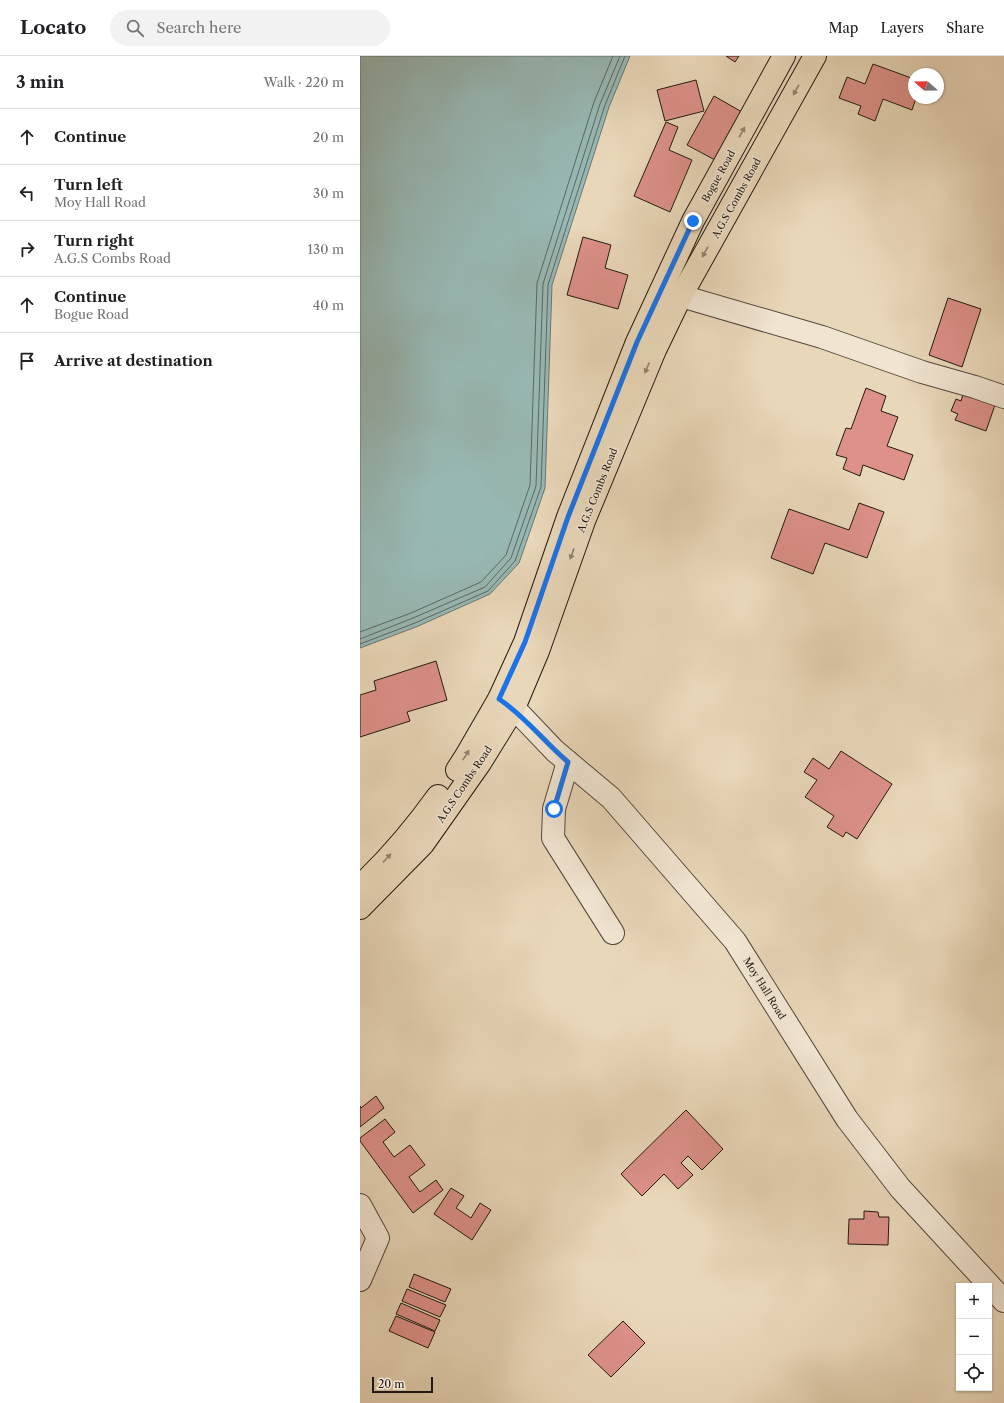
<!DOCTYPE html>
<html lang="en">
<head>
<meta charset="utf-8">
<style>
	body { margin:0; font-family:"Libre Caslon Text",serif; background:#f2f2f2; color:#202124 }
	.controls { position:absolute; right:12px; bottom:12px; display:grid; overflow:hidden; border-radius:0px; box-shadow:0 1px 3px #0004 }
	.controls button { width:36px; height:36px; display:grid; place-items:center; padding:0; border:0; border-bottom:1px solid #e0e0e0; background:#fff; color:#202124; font:20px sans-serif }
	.compass { position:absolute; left:548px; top:12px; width:36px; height:36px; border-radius:50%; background:#fff; box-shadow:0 1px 3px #0004; rotate:290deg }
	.scale { position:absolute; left:12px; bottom:10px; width:61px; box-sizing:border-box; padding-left:4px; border:2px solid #211911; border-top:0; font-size:11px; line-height:14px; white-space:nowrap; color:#211911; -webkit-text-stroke:3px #f1e5d2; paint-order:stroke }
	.stop { position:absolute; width:12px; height:12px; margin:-9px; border:3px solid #1a73e8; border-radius:50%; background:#fff }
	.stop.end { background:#1a73e8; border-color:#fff; box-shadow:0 1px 4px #0008 }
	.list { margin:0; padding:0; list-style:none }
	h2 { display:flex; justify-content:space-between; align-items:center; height:52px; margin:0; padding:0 16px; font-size:17px }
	h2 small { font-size:13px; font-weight:400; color:#757577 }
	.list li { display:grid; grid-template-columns:26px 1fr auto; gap:12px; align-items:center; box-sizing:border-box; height:56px; padding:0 16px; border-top:1px solid #e0e0e0 }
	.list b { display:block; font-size:15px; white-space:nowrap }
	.list p { margin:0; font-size:13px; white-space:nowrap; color:#757577 }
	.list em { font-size:13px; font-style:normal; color:#757577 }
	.icon { flex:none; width:22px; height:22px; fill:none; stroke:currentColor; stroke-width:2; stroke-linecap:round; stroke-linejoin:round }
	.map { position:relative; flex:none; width:644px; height:1347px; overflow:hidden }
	header { display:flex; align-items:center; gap:24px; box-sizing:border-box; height:56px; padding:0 20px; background:#fff; border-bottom:1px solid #e0e0e0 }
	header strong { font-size:19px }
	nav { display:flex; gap:22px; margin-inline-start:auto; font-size:14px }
	.search { width:280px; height:36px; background:#f2f2f2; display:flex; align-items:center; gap:10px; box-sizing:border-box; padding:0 14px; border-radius:22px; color:#757577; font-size:15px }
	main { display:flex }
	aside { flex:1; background:#fff }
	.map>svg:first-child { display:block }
	.water { fill:#98b8b4; stroke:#687873 }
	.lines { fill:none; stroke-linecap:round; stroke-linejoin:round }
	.shore { stroke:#5c6862; stroke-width:1 }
	.building { fill:#dd9189; stroke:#211911 }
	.minor-casing { stroke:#53483b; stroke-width:24 }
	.major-casing { stroke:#211911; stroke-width:24 }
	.minor { stroke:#f1e5d2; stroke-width:22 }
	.major { stroke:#e9d7b9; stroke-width:22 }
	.oneway { fill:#8f826d }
	.route { stroke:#1a73e8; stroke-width:5 }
	.labels { text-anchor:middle; stroke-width:3; stroke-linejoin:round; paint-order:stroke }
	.street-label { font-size:10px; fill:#211911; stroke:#f1e5d2 }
</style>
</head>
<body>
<header>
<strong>Locato</strong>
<div class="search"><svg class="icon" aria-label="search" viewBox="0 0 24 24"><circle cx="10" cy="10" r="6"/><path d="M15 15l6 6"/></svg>Search here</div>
<nav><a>Map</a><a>Layers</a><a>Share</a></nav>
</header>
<main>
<aside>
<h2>3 min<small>Walk · 220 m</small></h2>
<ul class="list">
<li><svg class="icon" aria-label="ahead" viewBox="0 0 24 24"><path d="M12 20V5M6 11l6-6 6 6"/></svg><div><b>Continue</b></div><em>20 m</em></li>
<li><svg class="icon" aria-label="left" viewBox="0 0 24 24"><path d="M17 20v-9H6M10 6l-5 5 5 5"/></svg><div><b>Turn left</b><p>Moy Hall Road</p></div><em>30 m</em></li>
<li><svg class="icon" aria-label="right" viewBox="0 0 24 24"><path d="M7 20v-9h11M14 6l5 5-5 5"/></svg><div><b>Turn right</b><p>A.G.S Combs Road</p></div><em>130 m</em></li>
<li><svg class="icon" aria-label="ahead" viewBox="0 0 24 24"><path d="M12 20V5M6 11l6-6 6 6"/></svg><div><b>Continue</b><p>Bogue Road</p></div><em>40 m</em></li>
<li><svg class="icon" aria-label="arrive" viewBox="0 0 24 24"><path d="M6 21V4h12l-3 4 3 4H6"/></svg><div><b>Arrive at destination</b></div></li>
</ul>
</aside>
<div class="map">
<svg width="644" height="1347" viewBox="0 0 644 1347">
	<rect width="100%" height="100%" fill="#e9d7b9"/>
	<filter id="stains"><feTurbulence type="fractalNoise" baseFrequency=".005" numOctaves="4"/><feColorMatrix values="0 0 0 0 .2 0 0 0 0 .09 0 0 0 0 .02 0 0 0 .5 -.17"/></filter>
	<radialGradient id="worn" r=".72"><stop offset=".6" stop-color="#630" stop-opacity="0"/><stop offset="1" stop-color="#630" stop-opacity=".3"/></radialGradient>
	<path class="water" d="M0 0H270L249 51 192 229 185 432 159 507 130 538 56 571 0 592Z"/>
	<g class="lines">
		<g class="shore">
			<path d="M0 576 51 557 121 526 146 499 170 429 177 227 234 46 253 0"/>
			<path d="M0 583 53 562 125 531 151 502 176 430 183 228 240 48 260 0"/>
			<path d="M0 588 55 567 128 535 155 505 181 431 188 229 245 49 265 0"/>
		</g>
	</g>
	<g class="building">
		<path d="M366 0H379L375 6Z"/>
		<path d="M513 8 554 23V42H556L552 54 523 43 515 65 498 58 501 50 479 42 487 21 505 28Z"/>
		<path d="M336 24 344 55 305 65 297 34Z"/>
		<path d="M354 40 382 56 355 104 327 89Z"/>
		<path d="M306 66 318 71 309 94 332 104 310 156 274 140Z"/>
		<path d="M223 181 251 189 245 212 268 219 258 253 207 239Z"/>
		<path d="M588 242 621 253 602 311 569 299Z"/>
		<path d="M506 332 526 340 521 355 538 361 527 390 553 399 544 424 503 409 500 420 483 413 487 402 476 399 486 372 491 373Z"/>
		<path d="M604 335 636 346 626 375 595 364 598 358 591 355 596 343 601 345Z"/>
		<path d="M499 447 524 456 507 502 465 487 453 518 411 502 429 453 489 474Z"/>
		<path d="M76 605 87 644 47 656 50 665 0 681V639L16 634 14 625Z"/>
		<path d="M481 695 532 728 497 783 486 776 483 781 467 771 474 760 445 741 457 724 444 716 453 702 469 713Z"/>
		<path d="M16 1040 24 1052 0 1071V1050L1 1052Z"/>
		<path d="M326 1054 363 1093 342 1114 328 1100 321 1107 333 1119 318 1133 304 1118 282 1140 261 1118Z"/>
		<path d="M25 1063 35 1076 23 1086 34 1101 50 1089 65 1109 49 1121 60 1136 76 1124 83 1134 53 1157 0 1085V1082Z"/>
		<path d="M91 1132 104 1140 96 1152 111 1162 120 1147 131 1154 112 1184 74 1158Z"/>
		<path d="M504 1155 518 1156 519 1161H529L528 1189 488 1188 489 1163H504Z"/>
		<path d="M54 1218 91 1233 85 1246 49 1231Z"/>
		<path d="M47 1233 86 1249 80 1261 42 1245Z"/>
		<path d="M41 1247 80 1264 75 1275 36 1258Z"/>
		<path d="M36 1260 75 1276 68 1292 29 1275Z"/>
		<path d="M263 1265 285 1287 251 1321 228 1299Z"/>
	</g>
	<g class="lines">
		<g class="minor-casing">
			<g id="minor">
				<path d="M321 240 462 281 562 316 615 331 644 341"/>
				<path d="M139 643 154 652 195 695 251 742 375 885 487 1063 540 1132 644 1245"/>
				<path d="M208 706 194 753 193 782 253 877"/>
				<path d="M0 1149 18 1182 0 1224"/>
			</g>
		</g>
		<g class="major-casing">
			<g id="major">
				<path d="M97 714 106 700 139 643 165 586 208 461 277 286 333 165 424 0"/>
				<path d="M0 830C29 803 55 772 78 740"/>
				<path d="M0 852 63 788 120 707 154 652 178 595 224 465 295 294 321 240 455 0"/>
			</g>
		</g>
		<use href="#minor" class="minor"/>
		<use href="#major" class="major"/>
	</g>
	<defs><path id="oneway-solid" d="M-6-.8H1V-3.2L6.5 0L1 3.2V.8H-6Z"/></defs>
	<g class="oneway">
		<use href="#oneway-solid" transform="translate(436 34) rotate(119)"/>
		<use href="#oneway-solid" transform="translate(382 76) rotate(-61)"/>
		<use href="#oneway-solid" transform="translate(345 196) rotate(119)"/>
		<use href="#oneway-solid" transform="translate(287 312) rotate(113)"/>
		<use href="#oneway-solid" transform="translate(212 498) rotate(110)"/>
		<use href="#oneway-solid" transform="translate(106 699) rotate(-58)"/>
		<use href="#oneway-solid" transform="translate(27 802) rotate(-48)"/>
	</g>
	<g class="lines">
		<path class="route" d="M194 753 208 706C184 686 165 660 139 643L165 586 208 461 277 286 333 165"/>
	</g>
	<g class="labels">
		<g class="street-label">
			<text transform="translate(358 120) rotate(-61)" y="4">Bogue Road</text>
			<text transform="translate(376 142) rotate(-61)" y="4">A.G.S Combs Road</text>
			<text transform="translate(237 434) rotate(-68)" y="4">A.G.S Combs Road</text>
			<text transform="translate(104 728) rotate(-56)" y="4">A.G.S Combs Road</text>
			<text transform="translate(405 932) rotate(58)" y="4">Moy Hall Road</text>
		</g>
	</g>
	<rect width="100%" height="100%" filter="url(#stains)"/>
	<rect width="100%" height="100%" fill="url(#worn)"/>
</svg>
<div class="controls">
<button>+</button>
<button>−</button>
<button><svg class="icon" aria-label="locate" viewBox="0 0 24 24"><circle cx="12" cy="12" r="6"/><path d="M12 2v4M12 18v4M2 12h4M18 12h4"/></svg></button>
</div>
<svg class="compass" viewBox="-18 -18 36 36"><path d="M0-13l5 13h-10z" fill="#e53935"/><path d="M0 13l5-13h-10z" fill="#757577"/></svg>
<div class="scale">20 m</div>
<div class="stop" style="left:194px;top:753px"></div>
<div class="stop end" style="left:333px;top:165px"></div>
</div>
</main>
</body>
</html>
